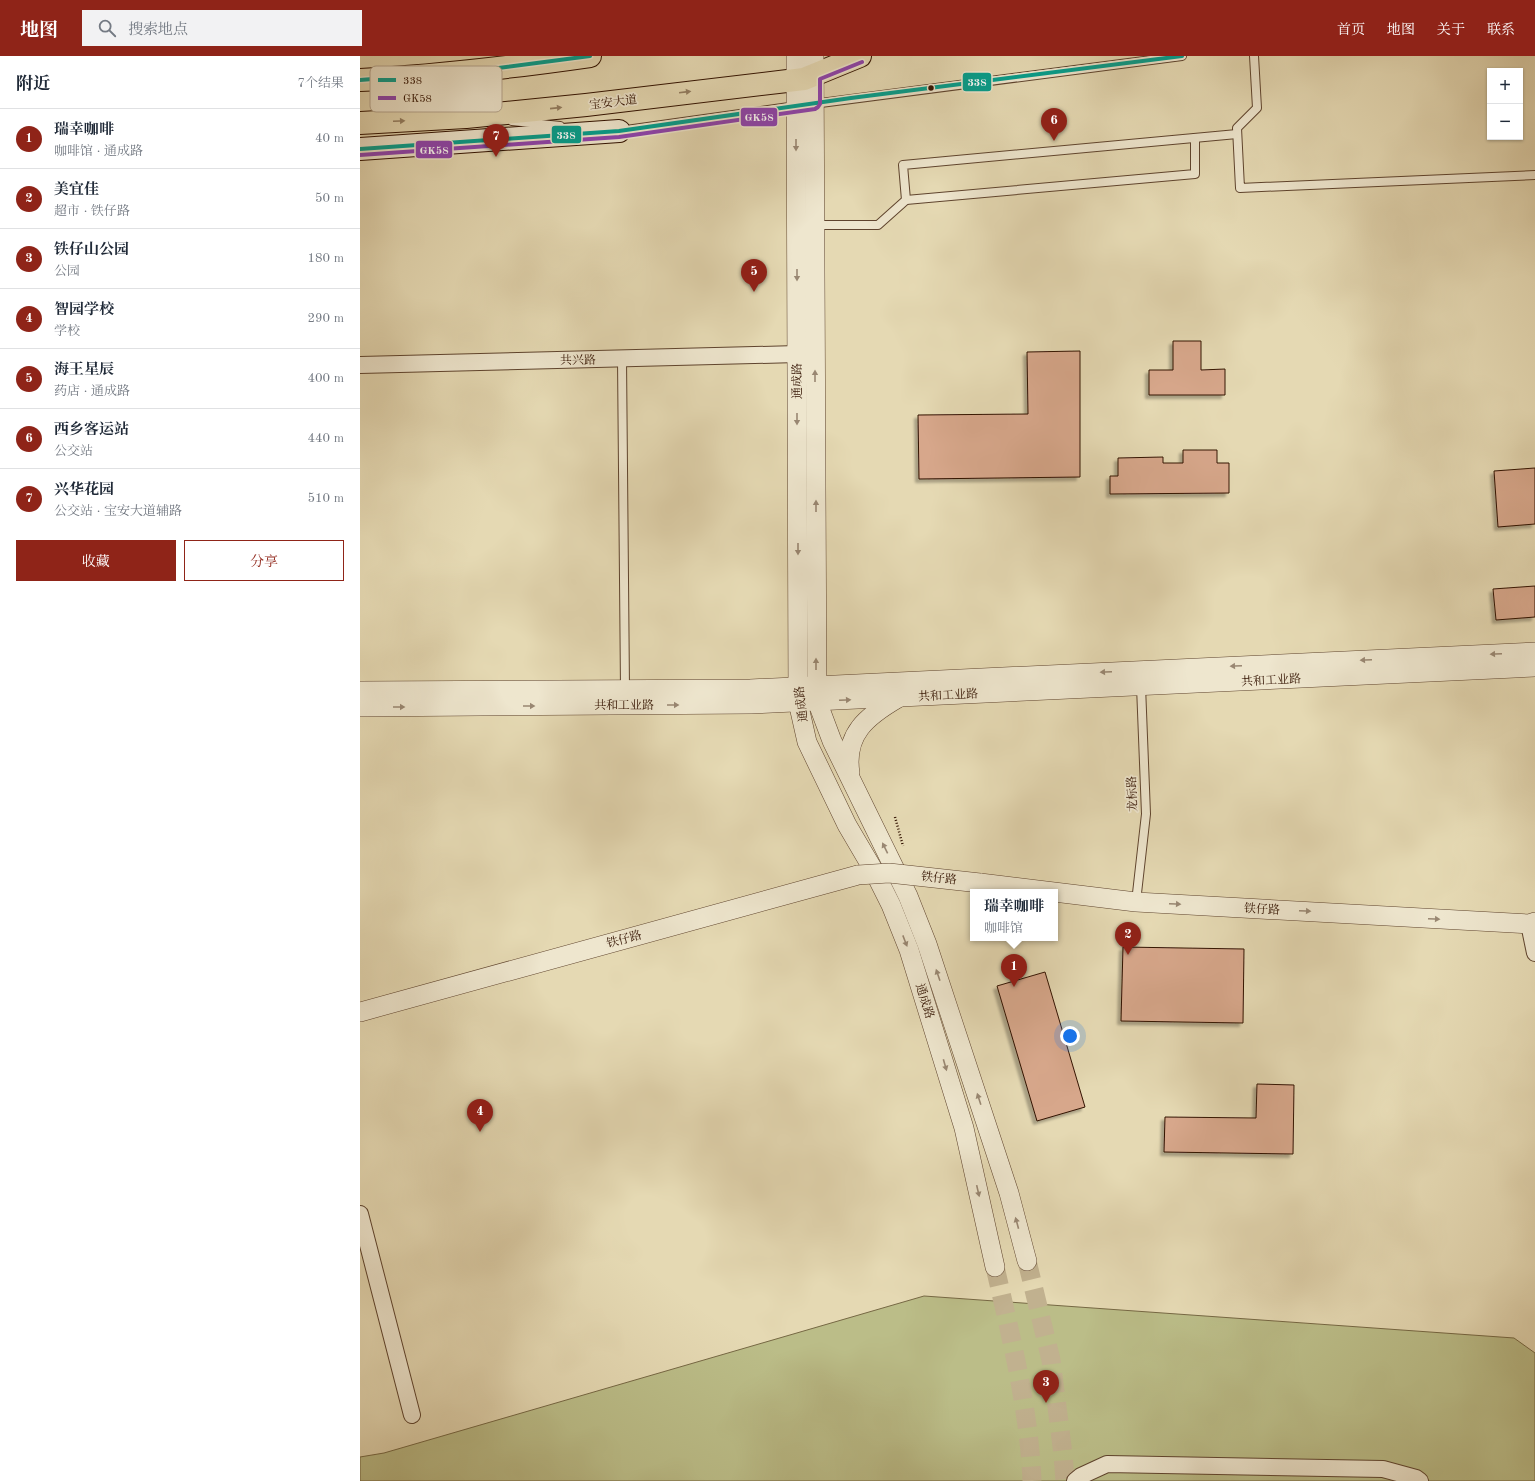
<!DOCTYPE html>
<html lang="zh">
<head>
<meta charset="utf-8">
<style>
	body { margin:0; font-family:"Old Standard TT","Noto Serif SC",serif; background:#f2f2f3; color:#1f2937 }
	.controls { position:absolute; right:12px; top:12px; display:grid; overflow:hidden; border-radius:0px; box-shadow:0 1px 3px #0004 }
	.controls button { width:36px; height:36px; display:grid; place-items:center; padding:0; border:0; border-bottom:1px solid #e0e1e3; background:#fff; color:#1f2937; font:20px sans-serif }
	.you { position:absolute; left:710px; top:980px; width:14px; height:14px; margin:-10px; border:3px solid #fff; border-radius:50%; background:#1a73e8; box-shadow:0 0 0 6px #1a73e833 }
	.badge { display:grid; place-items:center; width:26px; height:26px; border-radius:50%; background:#8f2418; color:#fff; font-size:13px; font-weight:700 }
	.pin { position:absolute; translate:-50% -33px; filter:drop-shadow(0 1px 2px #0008) }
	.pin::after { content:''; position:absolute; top:21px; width:14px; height:12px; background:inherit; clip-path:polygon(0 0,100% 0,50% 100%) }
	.popup { position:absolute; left:610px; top:833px; width:88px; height:52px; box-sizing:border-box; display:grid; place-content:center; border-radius:0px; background:#fff; filter:drop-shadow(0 1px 3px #0005); font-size:13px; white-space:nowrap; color:#747a83 }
	.popup b { font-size:15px; color:#1f2937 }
	.popup::after { content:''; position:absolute; left:50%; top:100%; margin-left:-8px; border:8px solid transparent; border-top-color:#fff }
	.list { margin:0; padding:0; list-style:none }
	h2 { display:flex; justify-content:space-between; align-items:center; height:52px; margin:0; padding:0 16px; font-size:17px }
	h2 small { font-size:13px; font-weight:400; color:#747a83 }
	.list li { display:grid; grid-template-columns:26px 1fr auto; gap:12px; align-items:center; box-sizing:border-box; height:60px; padding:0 16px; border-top:1px solid #e0e1e3 }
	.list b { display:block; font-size:15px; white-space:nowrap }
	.list p { margin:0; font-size:13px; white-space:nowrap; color:#747a83 }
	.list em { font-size:13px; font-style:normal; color:#747a83 }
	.actions { display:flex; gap:8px; padding:12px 16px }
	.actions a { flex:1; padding:9px 0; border:1px solid #8f2418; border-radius:0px; text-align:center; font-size:14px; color:#8f2418 }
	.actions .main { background:#8f2418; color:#fff }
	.icon { flex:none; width:22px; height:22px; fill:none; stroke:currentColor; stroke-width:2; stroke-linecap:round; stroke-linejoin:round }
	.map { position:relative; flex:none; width:1175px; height:1425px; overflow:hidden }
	header { display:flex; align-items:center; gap:24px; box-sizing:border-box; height:56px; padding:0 20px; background:#8f2418; color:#fff }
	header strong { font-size:19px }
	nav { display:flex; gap:22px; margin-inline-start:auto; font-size:14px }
	.search { width:280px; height:36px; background:#f2f2f3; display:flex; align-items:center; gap:10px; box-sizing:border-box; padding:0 14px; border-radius:0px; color:#747a83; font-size:15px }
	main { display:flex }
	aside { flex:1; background:#fff }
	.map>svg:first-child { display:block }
	.green { fill:#bbbd88; stroke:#766844 }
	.building { fill:#d7a78b; stroke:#321201; filter:url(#shadow) }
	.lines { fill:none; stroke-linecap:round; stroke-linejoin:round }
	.tertiary-tunnel { stroke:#c1b18f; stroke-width:19; stroke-dasharray:19 10; stroke-linecap:butt }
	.service-casing { stroke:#5f442e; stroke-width:10 }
	.minor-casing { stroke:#5f442e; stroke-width:18 }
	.tertiary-casing { stroke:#5f442e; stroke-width:20 }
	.secondary-casing { stroke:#321201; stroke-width:24 }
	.primary-casing { stroke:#321201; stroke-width:24 }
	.path { stroke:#321201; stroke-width:2.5; stroke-dasharray:1 2; stroke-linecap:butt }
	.service { stroke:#eee6ce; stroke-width:8 }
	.minor { stroke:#eee6ce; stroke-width:16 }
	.tertiary { stroke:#eee6ce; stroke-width:19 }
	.secondary { stroke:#eee6ce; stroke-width:22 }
	.primary { stroke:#e5d9b3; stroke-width:22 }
	.tertiary-bridge-casing { stroke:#5f442e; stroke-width:20; stroke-linecap:butt }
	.tertiary-bridge { stroke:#eee6ce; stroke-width:19 }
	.bus-1-casing { stroke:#eee6ce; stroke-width:7 }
	.bus-2-casing { stroke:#eee6ce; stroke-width:7 }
	.bus-1 { stroke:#069e8c; stroke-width:4 }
	.bus-2 { stroke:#8e44ad; stroke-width:4 }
	.oneway { fill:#947f63 }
	.oneway2 { fill:#998772 }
	.bus-dot { fill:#321201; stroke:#eee6ce; stroke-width:1.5 }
	.labels { text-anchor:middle; stroke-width:3.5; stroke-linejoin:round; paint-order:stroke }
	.street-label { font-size:12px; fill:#321201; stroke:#eee6ce }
	.key { fill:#eee6ce; stroke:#b6a690; stroke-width:1 }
	.key-label { font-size:11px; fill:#321201 }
	.line-badge { stroke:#eee6ce; stroke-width:1.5 }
	.badge-label { font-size:11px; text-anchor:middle; font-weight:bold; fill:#fff }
</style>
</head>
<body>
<header>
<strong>地图</strong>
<div class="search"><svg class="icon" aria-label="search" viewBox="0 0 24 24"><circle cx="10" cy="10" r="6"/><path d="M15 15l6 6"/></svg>搜索地点</div>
<nav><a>首页</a><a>地图</a><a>关于</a><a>联系</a></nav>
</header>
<main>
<aside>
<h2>附近<small>7个结果</small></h2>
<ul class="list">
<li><span class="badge">1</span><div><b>瑞幸咖啡</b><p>咖啡馆 · 通成路</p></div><em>40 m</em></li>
<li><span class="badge">2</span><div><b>美宜佳</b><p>超市 · 铁仔路</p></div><em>50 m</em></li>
<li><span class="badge">3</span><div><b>铁仔山公园</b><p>公园</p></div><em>180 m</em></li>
<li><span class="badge">4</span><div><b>智园学校</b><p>学校</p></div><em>290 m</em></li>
<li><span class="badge">5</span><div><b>海王星辰</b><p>药店 · 通成路</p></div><em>400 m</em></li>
<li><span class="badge">6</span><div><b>西乡客运站</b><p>公交站</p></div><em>440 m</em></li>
<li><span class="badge">7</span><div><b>兴华花园</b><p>公交站 · 宝安大道辅路</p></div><em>510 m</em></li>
</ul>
<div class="actions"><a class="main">收藏</a><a>分享</a></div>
</aside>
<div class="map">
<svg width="1175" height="1425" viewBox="0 0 1175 1425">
	<defs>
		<filter id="shadow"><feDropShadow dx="-3.5" dy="3.5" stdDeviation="1" flood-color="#0004"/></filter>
	</defs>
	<rect width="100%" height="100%" fill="#e5d9b3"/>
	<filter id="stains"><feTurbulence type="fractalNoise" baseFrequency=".005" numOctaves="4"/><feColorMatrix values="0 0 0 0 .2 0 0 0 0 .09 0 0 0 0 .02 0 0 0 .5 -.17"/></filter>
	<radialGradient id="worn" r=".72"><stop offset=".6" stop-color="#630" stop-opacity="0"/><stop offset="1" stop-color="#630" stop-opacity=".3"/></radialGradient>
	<path class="green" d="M564 1240 1154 1282 1175 1297V1425H0V1401L24 1397Z"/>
	<g class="building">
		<path d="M813 285H841V314L865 313V339H789V314H813Z"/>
		<path d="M720 295V421L559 423 558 359 668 358 667 296Z"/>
		<path d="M823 394H857V407H869V437L750 438V420H758V402L803 401V407H823Z"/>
		<path d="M1175 412V468L1138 471 1134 415Z"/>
		<path d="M1175 530V561L1136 564 1133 533Z"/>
		<path d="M763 891 884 893 883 967 761 965Z"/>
		<path d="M685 916 725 1051 677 1065 637 930Z"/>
		<path d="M897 1028 934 1029 933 1098 804 1096 805 1061 896 1062Z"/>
	</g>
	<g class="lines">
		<g class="tertiary-tunnel">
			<path d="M667 1205 691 1304 703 1398 705 1425"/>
			<path d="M635 1211C651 1281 669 1353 672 1425"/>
		</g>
		<g class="service-casing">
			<g id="service">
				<path d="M894 0 897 52 877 72 880 132 1175 119"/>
				<path d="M453 48 822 0"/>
				<path d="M152 65 200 70"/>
				<path d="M259 75 436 50"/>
				<path d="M546 144 835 118V82"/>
				<path d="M455 169H518L546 144 543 109 877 78"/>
				<path d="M262 303 265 633"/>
				<path d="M776 846 786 758 781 630"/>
			</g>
		</g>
		<g class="minor-casing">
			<g id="minor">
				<path d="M0 309 437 298"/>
				<path d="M1169 868 1175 897"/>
				<path d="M0 1158 52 1359"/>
				<path d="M715 1425 721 1420 747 1408 1023 1413 1056 1422 1060 1425"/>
			</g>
		</g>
		<g class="tertiary-casing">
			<g id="tertiary">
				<path d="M436 0 438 646 447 686 487 769 514 815 531 849 549 894 604 1072 635 1211"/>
				<path d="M454 0 457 645 472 685 548 840 567 888 649 1137 667 1205"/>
				<path d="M0 635 390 633 1175 596"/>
				<path d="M0 651 391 648 1175 611"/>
				<path d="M490 717C484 678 507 660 538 642"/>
				<path d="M620 827 776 846 1169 868 1175 866"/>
				<path d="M0 956 498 819"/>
			</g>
		</g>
		<g class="secondary-casing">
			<path id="secondary" d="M0 93 259 75"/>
		</g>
		<g class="primary-casing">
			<g id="primary">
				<path d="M0 24C77 20 153 11 230 0"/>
				<path d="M0 67 106 61 226 49 444 23 500 0"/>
			</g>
		</g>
		<path class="path" d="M535 761 543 790"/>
		<use href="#service" class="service"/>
		<use href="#minor" class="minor"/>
		<use href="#tertiary" class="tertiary"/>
		<use href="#secondary" class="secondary"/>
		<use href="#primary" class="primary"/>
		<g class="tertiary-bridge-casing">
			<path id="tertiary-bridge" d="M498 819 529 817 620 827"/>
		</g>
		<use href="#tertiary-bridge" class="tertiary-bridge"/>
		<g class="bus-1-casing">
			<g id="bus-1">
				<path d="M0 24 115 15 230 0"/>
				<path d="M0 93 259 75 491 42 822 0"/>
			</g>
		</g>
		<g class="bus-2-casing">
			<path id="bus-2" d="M0 99 259 81 455 53 458 51 460 48V23L502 6"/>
		</g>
		<use href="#bus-1" class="bus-1"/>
		<use href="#bus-2" class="bus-2"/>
	</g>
	<defs><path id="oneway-solid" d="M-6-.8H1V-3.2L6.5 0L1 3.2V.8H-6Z"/></defs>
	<g class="oneway">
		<use href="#oneway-solid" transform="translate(325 36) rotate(-7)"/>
		<use href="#oneway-solid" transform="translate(196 52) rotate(-6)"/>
		<use href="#oneway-solid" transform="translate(39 65) rotate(-3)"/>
	</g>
	<g class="oneway2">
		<use href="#oneway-solid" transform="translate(436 89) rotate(90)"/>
		<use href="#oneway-solid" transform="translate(437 219) rotate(90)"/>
		<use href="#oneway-solid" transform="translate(455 320) rotate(-90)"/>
		<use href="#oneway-solid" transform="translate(437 363) rotate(90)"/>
		<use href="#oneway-solid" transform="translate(456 450) rotate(-90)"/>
		<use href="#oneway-solid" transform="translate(438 493) rotate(90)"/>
		<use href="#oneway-solid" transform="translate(1136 598) rotate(177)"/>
		<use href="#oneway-solid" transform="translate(1006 604) rotate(177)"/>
		<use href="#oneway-solid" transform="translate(456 608) rotate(-90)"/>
		<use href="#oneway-solid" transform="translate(876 610) rotate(177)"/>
		<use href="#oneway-solid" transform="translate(746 616) rotate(177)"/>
		<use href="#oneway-solid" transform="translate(485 644) rotate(-3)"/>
		<use href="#oneway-solid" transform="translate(313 649)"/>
		<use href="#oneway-solid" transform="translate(169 650)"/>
		<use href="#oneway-solid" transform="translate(39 651)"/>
		<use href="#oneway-solid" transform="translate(525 792) rotate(-116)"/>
		<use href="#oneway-solid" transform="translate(815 848) rotate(3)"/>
		<use href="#oneway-solid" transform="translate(945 855) rotate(3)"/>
		<use href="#oneway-solid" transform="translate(1074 863) rotate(3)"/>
		<use href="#oneway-solid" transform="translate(545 885) rotate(69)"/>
		<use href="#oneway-solid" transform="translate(578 919) rotate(-109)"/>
		<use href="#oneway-solid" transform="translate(585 1009) rotate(74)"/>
		<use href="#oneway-solid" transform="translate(619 1043) rotate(-108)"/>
		<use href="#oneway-solid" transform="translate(618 1135) rotate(77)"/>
		<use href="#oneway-solid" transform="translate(657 1167) rotate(-105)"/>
	</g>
	<circle class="bus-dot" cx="571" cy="32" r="3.5"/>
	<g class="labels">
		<g class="street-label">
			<text transform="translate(253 46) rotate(-7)" y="4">宝安大道</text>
			<text transform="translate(218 304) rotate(-1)" y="4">共兴路</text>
			<text transform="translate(437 325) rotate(-90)" y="4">通成路</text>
			<text transform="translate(911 624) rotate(-3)" y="4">共和工业路</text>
			<text transform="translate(588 639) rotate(-3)" y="4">共和工业路</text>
			<text transform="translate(441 648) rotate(-97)" y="4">通成路</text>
			<text x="264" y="653">共和工业路</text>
			<text transform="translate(772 738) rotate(-92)" y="4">龙标路</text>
			<text transform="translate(579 822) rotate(6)" y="4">铁仔路</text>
			<text transform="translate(902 853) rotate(3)" y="4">铁仔路</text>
			<text transform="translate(264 883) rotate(-15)" y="4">铁仔路</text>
			<text transform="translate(565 945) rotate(72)" y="4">通成路</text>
		</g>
	</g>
	<rect x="10" y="10" width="132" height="46" rx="6" class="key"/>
	<rect x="18" y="22" width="18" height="4" fill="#069e8c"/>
	<rect x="18" y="40" width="18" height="4" fill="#8e44ad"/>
	<g class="key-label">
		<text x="43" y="28">338</text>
		<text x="43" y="46">GK58</text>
	</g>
	<g class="line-badge">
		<rect x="602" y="16" width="30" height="20" rx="4" fill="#069e8c"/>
		<rect x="380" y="51" width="38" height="20" rx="4" fill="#8e44ad"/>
		<rect x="191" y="69" width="31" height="19" rx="4" fill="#069e8c"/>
		<rect x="55" y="84" width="38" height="19" rx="4" fill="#8e44ad"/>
	</g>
	<g class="badge-label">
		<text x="617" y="30">338</text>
		<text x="399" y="65">GK58</text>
		<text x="206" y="83">338</text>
		<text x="74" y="98">GK58</text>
	</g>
	<rect width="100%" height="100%" filter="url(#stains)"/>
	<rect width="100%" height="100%" fill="url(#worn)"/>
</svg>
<div class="controls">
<button>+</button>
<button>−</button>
</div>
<div class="you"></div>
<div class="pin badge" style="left:654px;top:931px">1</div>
<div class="popup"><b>瑞幸咖啡</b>咖啡馆</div>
<div class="pin badge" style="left:768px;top:899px">2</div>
<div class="pin badge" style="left:686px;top:1347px">3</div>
<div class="pin badge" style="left:120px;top:1076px">4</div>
<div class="pin badge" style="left:394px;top:236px">5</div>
<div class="pin badge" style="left:694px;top:85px">6</div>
<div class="pin badge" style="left:136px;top:101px">7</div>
</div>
</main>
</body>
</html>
